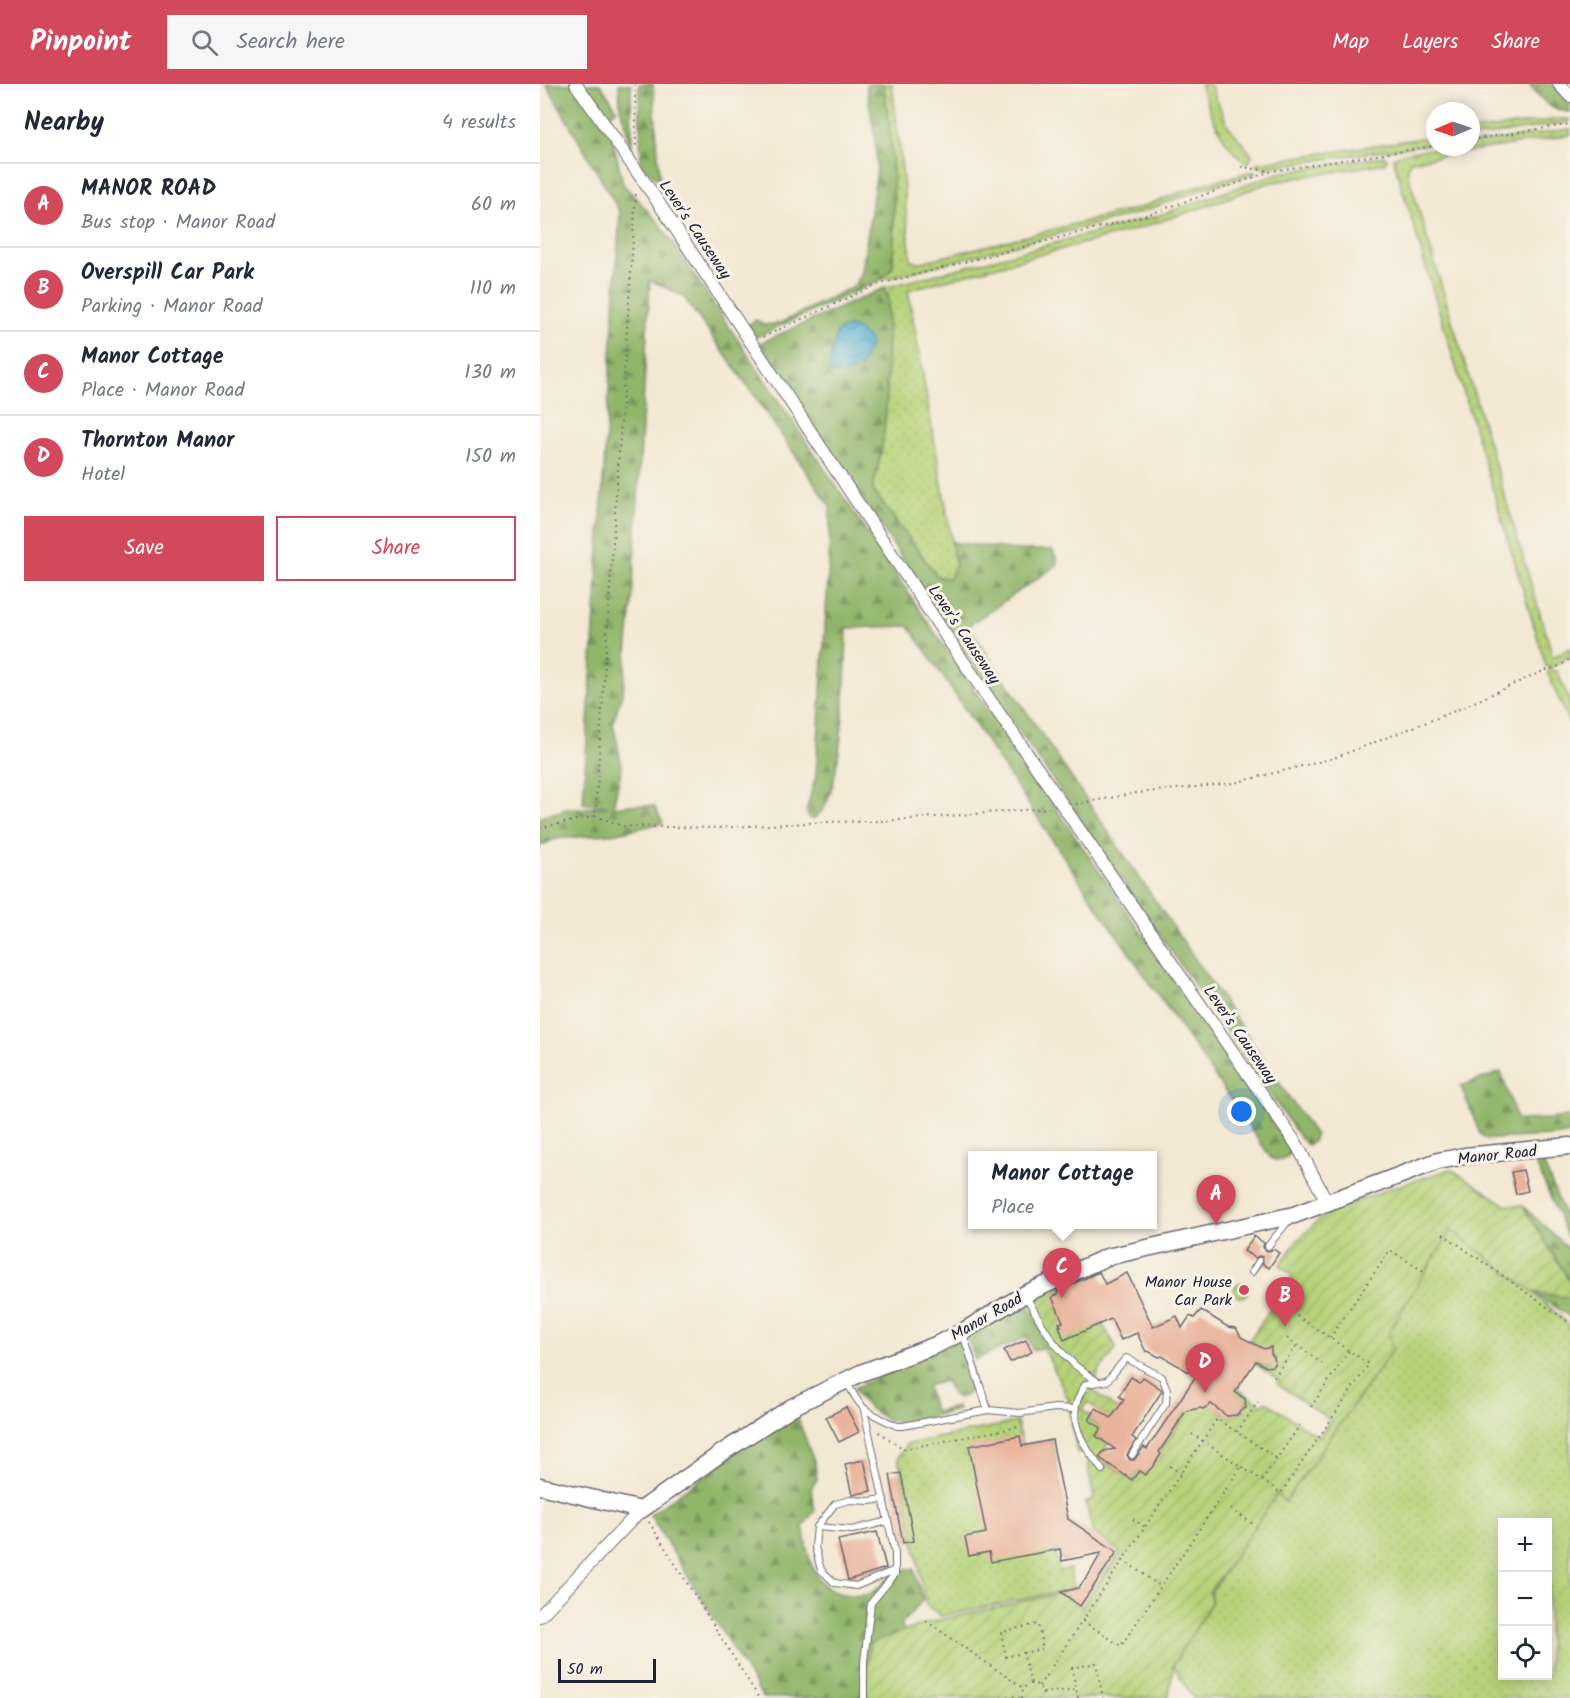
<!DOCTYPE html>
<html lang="en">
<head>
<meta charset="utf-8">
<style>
	body { margin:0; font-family:Kalam,sans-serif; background:#f6f6f7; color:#1f2937 }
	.controls { position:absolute; right:18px; bottom:18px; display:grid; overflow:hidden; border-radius:0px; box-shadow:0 3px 15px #0003 }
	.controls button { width:54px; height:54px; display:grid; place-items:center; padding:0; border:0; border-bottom:2px solid #e0e1e3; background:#fff; color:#1f2937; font:30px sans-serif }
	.compass { position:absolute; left:886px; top:18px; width:54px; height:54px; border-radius:50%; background:#fff; box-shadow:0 3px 15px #0003; rotate:268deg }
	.scale { position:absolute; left:18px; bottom:15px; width:98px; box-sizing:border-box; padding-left:6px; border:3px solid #22223b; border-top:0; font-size:16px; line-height:21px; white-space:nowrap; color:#22223b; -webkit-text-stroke:4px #f7f3e8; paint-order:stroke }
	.you { position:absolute; left:702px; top:1028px; width:21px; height:21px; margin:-15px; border:4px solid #fff; border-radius:50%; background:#1a73e8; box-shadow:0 0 0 9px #1a73e833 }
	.badge { display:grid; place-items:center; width:39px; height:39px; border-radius:50%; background:#d1495b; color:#fff; font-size:20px; font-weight:700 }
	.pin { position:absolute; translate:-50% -50px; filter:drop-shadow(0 2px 3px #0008) }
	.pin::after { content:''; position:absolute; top:32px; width:21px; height:18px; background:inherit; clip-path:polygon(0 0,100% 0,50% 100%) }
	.popup { position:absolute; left:428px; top:1067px; width:189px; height:78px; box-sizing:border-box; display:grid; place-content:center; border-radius:0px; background:#fff; filter:drop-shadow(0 2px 4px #0005); font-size:20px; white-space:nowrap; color:#747a83 }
	.popup b { font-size:22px; color:#1f2937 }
	.popup::after { content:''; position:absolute; left:50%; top:100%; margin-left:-12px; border:12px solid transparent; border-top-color:#fff }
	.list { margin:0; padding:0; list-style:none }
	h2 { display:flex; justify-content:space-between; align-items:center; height:78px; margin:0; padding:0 24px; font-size:26px }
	h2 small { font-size:20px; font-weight:400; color:#747a83 }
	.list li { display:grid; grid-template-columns:39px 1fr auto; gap:18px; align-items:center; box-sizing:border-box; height:84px; padding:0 24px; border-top:2px solid #e0e1e3 }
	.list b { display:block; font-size:22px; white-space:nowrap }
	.list p { margin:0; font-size:20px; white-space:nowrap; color:#747a83 }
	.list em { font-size:20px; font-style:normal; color:#747a83 }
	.actions { display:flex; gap:12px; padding:18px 24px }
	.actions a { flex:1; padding:14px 0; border:2px solid #d1495b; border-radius:0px; text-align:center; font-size:21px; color:#d1495b }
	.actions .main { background:#d1495b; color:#fff }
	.icon { flex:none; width:33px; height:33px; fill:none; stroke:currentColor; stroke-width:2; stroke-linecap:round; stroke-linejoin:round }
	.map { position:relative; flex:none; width:1030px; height:1614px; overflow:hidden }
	header { display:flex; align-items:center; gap:36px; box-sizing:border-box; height:84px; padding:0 30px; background:#d1495b; color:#fff }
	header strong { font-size:28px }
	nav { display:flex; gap:33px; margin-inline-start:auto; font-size:21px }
	.search { width:420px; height:54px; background:#f6f6f7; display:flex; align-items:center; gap:15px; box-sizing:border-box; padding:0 21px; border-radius:0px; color:#747a83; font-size:22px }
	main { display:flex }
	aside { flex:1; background:#fff }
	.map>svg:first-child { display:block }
	.grass { fill:url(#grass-dots); stroke:#6c7a5a; stroke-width:1.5; fill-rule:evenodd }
	.forest { fill:url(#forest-firs); stroke:#596c52; stroke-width:1.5 }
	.garden { fill:url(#garden-furrows); stroke:#6c7a5a; stroke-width:1.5 }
	.water { fill:url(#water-waves); stroke:#386784; stroke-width:1.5 }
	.building { fill:#e9b39b }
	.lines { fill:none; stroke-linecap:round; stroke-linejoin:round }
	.lane-casing { stroke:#6b6770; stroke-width:8 }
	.street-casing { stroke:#6b6770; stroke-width:14 }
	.secondary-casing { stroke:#6b6770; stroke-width:19 }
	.path { stroke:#6b6770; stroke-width:2; stroke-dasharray:1.5 4.5; stroke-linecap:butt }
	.lane { stroke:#fff; stroke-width:6 }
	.street { stroke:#fff; stroke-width:12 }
	.secondary { stroke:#fff; stroke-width:16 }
	.poi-dot { fill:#d1495b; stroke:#f7f3e8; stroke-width:2 }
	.labels { text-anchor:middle; stroke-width:6; stroke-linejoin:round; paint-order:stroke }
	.street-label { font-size:16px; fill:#22223b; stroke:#f7f3e8 }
	.poi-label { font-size:16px; fill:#22223b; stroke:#f7f3e8; text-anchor:end }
</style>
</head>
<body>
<header>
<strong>Pinpoint</strong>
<div class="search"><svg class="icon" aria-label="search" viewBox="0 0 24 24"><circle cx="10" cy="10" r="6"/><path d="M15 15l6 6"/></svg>Search here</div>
<nav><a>Map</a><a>Layers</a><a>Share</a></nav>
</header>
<main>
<aside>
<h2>Nearby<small>4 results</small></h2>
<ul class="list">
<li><span class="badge">A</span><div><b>MANOR ROAD</b><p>Bus stop · Manor Road</p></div><em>60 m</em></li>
<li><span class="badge">B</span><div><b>Overspill Car Park</b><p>Parking · Manor Road</p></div><em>110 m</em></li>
<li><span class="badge">C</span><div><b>Manor Cottage</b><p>Place · Manor Road</p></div><em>130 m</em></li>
<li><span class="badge">D</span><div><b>Thornton Manor</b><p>Hotel</p></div><em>150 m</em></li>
</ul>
<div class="actions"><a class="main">Save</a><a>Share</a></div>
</aside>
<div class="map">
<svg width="1030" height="1614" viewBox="0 0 1030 1614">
	<defs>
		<pattern id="grass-dots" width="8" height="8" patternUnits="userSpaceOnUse" patternTransform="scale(1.5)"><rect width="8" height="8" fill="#b6d379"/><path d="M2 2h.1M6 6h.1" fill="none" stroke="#9cb56a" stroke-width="1.8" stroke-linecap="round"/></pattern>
		<pattern id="forest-firs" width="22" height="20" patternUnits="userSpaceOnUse" patternTransform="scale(1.5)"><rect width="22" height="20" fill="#90b569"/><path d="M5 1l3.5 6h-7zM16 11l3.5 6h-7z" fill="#759358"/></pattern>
		<pattern id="garden-furrows" width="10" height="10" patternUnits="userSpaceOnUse" patternTransform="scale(1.5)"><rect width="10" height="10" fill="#b6d379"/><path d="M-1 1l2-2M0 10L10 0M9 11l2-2" fill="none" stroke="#9cb56a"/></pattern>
		<pattern id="water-waves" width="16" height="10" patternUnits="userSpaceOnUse" patternTransform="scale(1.5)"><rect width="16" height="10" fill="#4eaccd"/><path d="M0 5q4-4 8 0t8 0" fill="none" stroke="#408ca8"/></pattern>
	</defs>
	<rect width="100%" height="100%" fill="#f7f3e8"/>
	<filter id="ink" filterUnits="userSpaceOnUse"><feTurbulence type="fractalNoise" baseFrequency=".0167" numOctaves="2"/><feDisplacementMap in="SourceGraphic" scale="12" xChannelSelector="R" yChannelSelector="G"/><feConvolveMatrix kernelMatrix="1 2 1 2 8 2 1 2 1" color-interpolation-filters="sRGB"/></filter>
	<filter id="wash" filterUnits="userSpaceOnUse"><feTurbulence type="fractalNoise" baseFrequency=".008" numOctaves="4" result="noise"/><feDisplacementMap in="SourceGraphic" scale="24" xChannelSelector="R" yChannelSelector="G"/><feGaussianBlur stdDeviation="1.35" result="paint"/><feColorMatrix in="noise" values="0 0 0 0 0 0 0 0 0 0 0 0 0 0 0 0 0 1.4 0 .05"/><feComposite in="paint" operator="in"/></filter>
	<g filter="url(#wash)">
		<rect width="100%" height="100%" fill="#f3e8d3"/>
		<g class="grass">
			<path d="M343 0H352L361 76 371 176 378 179 599 124 660 101 709 88H715V90L665 104 599 129 340 196 353 183C355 121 354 61 343 0Z"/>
			<path d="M660 0H670L687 40 712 71 709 78 706 79C680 59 671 29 660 0Z"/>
			<path d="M1020 35H1030V38L931 54V47Z"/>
			<path d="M1030 45V51L871 77 868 82V90L1013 573 1030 564V572L1010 584 1006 582 853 74C866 65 914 63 931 63V60Z"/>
			<path d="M895 52V59L731 83 723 84 715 81 718 79Z"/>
			<path d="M844 72 847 74 845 79 728 99 661 124 594 146 368 206 416 481 409 494 398 493 332 405C352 344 346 275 348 212L344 204 617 132 739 89Z"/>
			<path d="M1008 586 1017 587 1030 618V641L1008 590Z"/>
			<path d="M911 1146 993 1208 1030 1242V1614H653L633 1581 671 1519V1508L737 1409 745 1418 852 1266 849 1247ZM963 1438H1008V1592H963Z"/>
			<circle cx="701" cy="1206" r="7"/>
			<path d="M477 1338 482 1362 512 1356 535 1474 522 1477 520 1465 515 1466 519 1487 530 1485 533 1505 401 1532 386 1521 358 1373 367 1360Z"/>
		</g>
		<g class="forest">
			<path d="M6 0H60L77 25 68 33 83 100 119 139 383 531 751 1066C748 1076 739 1078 731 1074L556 821 369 542 307 544C306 574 305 732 270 735L266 727 276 691 289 477 290 422 212 308 143 212 110 196 92 521 83 606 73 639 82 682 73 723 91 721 114 722 123 739 77 749 15 755 0 762V733L27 725 68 723 43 719 80 128Z"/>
			<path d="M79 0H91L92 69 80 22Z"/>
			<path d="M99 0H113L120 97 101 81Z"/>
			<path d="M326 0H343C354 61 355 121 353 183L340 196 216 253 208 241 216 236 224 241 240 239 314 202 322 188 337 85 335 54Z"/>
			<path d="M989 0H1015L1030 17V28C1008 27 1002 15 989 0Z"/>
			<path d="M344 204 348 212C346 276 352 344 332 405L398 493 409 494 416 481 411 458 479 466H512L517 475V481L428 542 775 1051 773 1058 768 1061 761 1055 414 553 220 259Z"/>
			<path d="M961 988 977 1036 1011 1035 1030 1032V1049L1012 1052 947 1055 940 1050 921 1002Z"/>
			<path d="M1002 1076 1030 1145V1159L995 1077Z"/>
			<path d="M983 1122 1030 1166V1198Z"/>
			<path d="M993 1208 1030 1214V1234V1233Z"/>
			<path d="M485 1219 509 1260 494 1267 487 1253 435 1276 426 1250Z"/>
			<path d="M421 1254C427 1271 446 1309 417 1314L412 1310 405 1297 387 1302 395 1328 417 1323 418 1326 362 1340C342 1336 322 1322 314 1304Z"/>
			<path d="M257 1332 275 1380 277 1395 271 1404 275 1426 263 1442C268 1472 273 1511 312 1511 319 1512 328 1511 334 1507 343 1502 350 1490 360 1486 364 1485 370 1485 374 1485L383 1516 361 1540 372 1560 613 1584 633 1581 629 1612 628 1614H223L110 1431 212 1357Z"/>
		</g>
		<path class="garden" d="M911 1085 966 1121 983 1122 1030 1198V1214L993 1208 911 1146 849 1247 852 1266 745 1418 737 1410 670 1508 671 1519 633 1581 628 1614H327L325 1600 330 1559 390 1538 522 1509 542 1523 580 1468 552 1448 546 1417 554 1415 545 1368 537 1369 528 1315 503 1262 509 1260 485 1219 539 1195 558 1234 576 1262 575 1267 560 1285 552 1305 586 1333 580 1341 547 1318 542 1326 551 1332 549 1336 561 1344 556 1352 568 1360 559 1374 592 1396 599 1387 605 1391 649 1324 656 1325 674 1313 678 1325 687 1332 697 1331 705 1325 706 1317 692 1306 694 1302 722 1321 725 1317 779 1353 790 1336 737 1300 739 1296 706 1274 709 1272 728 1284 735 1279 736 1274 709 1257 753 1192 740 1181 755 1159 786 1129 848 1105Z"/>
		<path class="water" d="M307 243H315L329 255 330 261 320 284C309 289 302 292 290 288L289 280 297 247Z"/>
		<g id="blocks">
			<g class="building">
				<path d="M983 1086 988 1107 976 1110 971 1088Z"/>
				<path d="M714 1152 724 1159 723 1163 725 1166 729 1167 733 1165 739 1169 729 1184 723 1180 722 1173 719 1172 715 1174 704 1167Z"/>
				<path d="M559 1188 565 1200 587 1189 613 1243 637 1232 642 1244 650 1232 654 1234 661 1226 688 1243 696 1244 701 1253 724 1265 731 1263V1270L734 1273 735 1279 732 1282 726 1283 716 1277 695 1308 705 1315 706 1324 700 1327 697 1331 687 1332 671 1320 663 1325 660 1324 646 1327 619 1368 621 1370 614 1381 605 1391 599 1387 592 1396 561 1375 559 1373 564 1367 575 1365 556 1352 561 1344 549 1336 556 1324 571 1334 584 1316 579 1312 591 1293 599 1298 603 1293 621 1305 622 1307 592 1353 596 1356 587 1371 590 1376H594L604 1363 607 1365 656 1292 622 1272 619 1273 608 1267 606 1268 597 1249 581 1256 571 1235 524 1256 519 1242H521L519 1239 523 1238 512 1213 518 1210 517 1207Z"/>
				<path d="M486 1256 492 1268 470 1278 464 1266Z"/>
				<path d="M306 1323 319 1348 299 1358 286 1333Z"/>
				<path d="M480 1352 482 1362 512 1356 528 1435 577 1468 540 1522 521 1508 538 1504 548 1492 561 1469 522 1477 520 1465 451 1478 449 1468 429 1472 425 1453 446 1449 429 1362Z"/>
				<path d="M324 1376 331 1407 312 1411 305 1380Z"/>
				<path d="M361 1389 374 1457 363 1459 350 1391Z"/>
				<path d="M337 1448 346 1484 308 1496 298 1456Z"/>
			</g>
		</g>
	</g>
	<g filter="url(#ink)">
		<use href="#blocks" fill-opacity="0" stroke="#6b6770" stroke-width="1.5"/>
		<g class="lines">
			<g class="lane-casing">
				<g id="lane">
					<path d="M728 1162 749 1136"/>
					<path d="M712 1188 719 1177"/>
					<path d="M485 1210C504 1246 521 1276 557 1297"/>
					<path d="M423 1250 448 1326"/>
					<path d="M306 1296C322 1329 326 1327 357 1342H363L448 1326 480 1329 515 1324 535 1325"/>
					<path d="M562 1386C542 1358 522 1333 546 1300L567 1297 586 1274 622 1293 627 1306 626 1319 592 1371"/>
					<path d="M344 1415 330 1417 310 1416 295 1420 277 1443 275 1463 281 1486 295 1499 316 1502 355 1486"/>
					<path d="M277 1443 312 1446 348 1437"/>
					<path d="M324 1614V1577L331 1519 355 1490V1469L324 1326"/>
				</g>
			</g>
			<g class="street-casing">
				<g id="street">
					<path d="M36 0 112 109 414 564 757 1061 787 1118"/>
					<path d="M1019 0 1030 12"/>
					<path d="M0 1532 101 1426"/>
				</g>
			</g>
			<g class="secondary-casing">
				<path id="secondary" d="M0 1402 101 1426 180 1370 252 1323 321 1289 396 1261 422 1248 485 1210 567 1173 754 1131 898 1077 925 1072 1030 1062"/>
			</g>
			<g class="path">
				<path d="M95 0 96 65"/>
				<path d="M931 56 1030 40"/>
				<path d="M701 83 729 87"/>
				<path d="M223 253 336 201 607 131 732 87 895 62"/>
				<path d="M536 720 597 709 694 699 794 674 910 629 1003 587 1020 582 1030 575"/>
				<path d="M55 732 83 742 174 744 284 738 345 737 509 724"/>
				<path d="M0 744 55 732 96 109"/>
				<path d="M903 1150 1030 1239"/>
				<path d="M747 1254 784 1281"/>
				<path d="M790 1254 850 1166 885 1188"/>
				<path d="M734 1293 756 1262"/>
				<path d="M771 1323 809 1267"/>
				<path d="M339 1348 364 1365 478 1343"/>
				<path d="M697 1348 718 1318"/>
				<path d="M652 1350 741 1409 829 1280 751 1228"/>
				<path d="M630 1382 641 1390"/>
				<path d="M722 1396 760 1341"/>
				<path d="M691 1425 716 1442"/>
				<path d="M593 1435 605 1443"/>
				<path d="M109 1438 219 1614"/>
				<path d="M583 1476 620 1502"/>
				<path d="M386 1537 483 1604"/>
				<path d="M543 1537 581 1562 701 1383"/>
				<path d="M483 1569 503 1565 498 1540 461 1548 466 1573 483 1569 491 1599"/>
				<path d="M499 1602 677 1335 736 1374"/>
				<path d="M503 1609 536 1605"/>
				<path d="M461 1614 469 1612 480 1614"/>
				<path d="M482 1614 483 1604 492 1599C500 1601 504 1606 502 1614"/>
				<path d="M538 1614 532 1584 556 1579 563 1614"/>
			</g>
			<use href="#lane" class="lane"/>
			<use href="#street" class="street"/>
			<use href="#secondary" class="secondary"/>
		</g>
	</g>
	<circle class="poi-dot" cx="704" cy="1206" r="6"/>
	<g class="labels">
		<g class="street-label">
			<text transform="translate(156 145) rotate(56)" y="6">Lever's Causeway</text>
			<text transform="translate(425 550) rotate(56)" y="6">Lever's Causeway</text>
			<text transform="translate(701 950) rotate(55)" y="6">Lever's Causeway</text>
			<text transform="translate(957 1070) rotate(-6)" y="6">Manor Road</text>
			<text transform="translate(446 1232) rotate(-30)" y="6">Manor Road</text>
		</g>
		<g class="poi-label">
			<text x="692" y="1203">Manor House<tspan x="692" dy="18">Car Park</tspan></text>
		</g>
	</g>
</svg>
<div class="controls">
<button>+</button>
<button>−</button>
<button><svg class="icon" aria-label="locate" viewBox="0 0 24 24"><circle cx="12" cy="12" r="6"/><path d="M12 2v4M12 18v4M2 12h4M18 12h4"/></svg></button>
</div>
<svg class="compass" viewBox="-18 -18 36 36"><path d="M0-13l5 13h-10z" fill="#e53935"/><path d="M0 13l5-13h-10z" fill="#747a83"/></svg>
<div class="scale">50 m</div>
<div class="you"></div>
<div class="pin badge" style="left:676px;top:1141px">A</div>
<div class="pin badge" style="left:745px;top:1243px">B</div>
<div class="pin badge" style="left:522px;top:1214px">C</div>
<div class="popup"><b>Manor Cottage</b>Place</div>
<div class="pin badge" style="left:665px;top:1309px">D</div>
</div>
</main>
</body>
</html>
